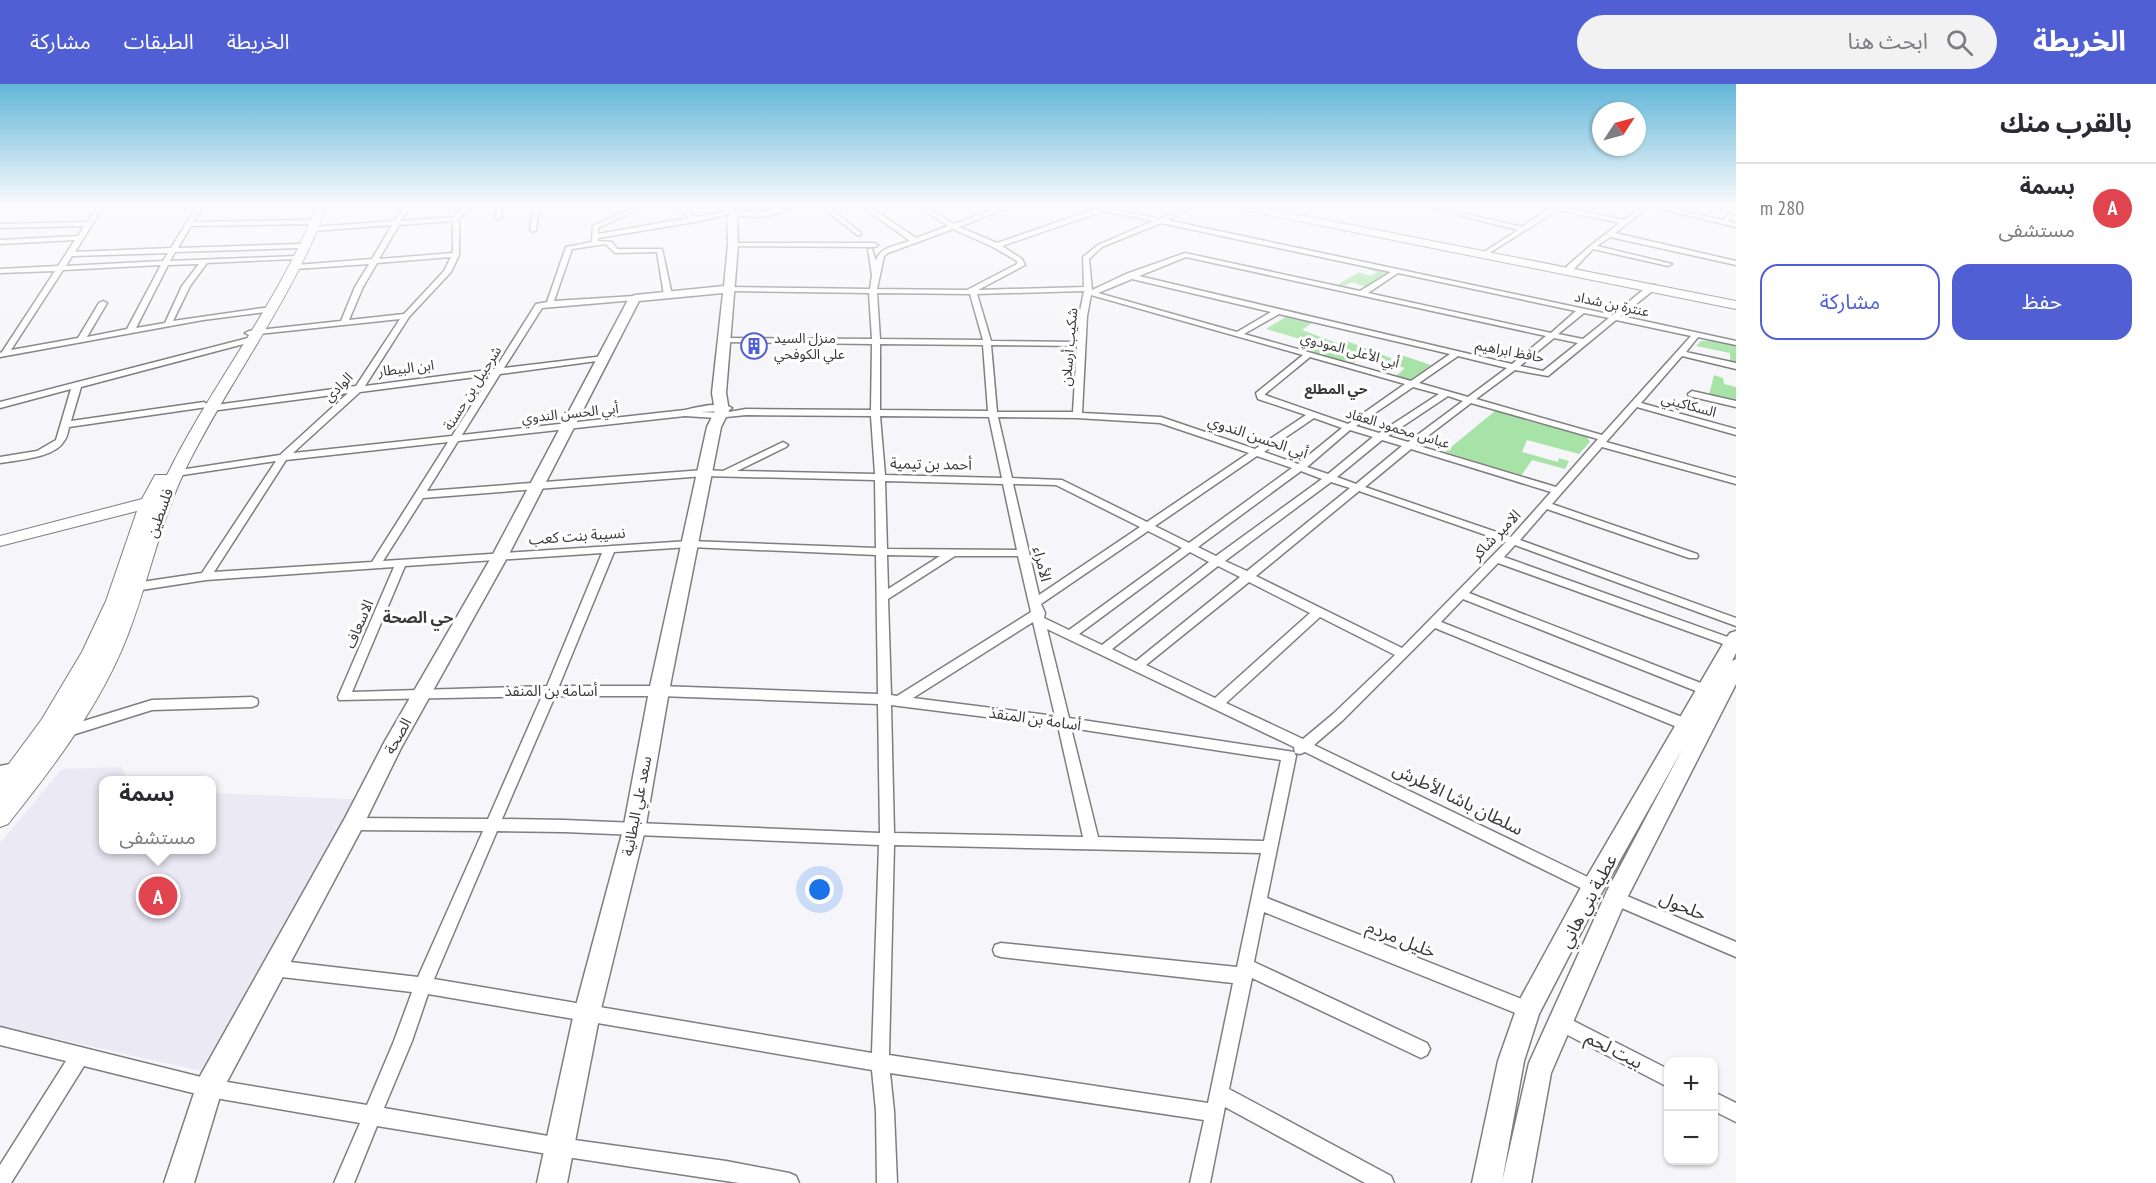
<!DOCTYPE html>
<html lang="ar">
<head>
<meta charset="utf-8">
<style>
	body { margin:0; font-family:"PT Sans Narrow","Noto Sans Arabic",sans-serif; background:#f2f2f3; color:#2b2b33; direction:rtl }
	.controls { position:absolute; right:18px; bottom:18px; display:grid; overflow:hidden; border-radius:12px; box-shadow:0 2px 4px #0004 }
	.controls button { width:54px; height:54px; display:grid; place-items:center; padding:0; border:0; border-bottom:2px solid #e1e1e2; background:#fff; color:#2b2b33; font:30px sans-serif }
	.compass { position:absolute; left:1592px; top:18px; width:54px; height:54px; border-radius:50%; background:#fff; box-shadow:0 2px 4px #0004; rotate:54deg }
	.you { position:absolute; left:820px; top:806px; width:21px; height:21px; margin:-15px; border:4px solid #fff; border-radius:50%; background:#1a73e8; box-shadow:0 0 0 9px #1a73e833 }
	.badge { display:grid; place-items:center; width:39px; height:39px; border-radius:50%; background:#515fd5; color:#fff; font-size:20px; font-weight:700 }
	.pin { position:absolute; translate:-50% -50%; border:3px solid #fff; box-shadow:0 2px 6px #0006 }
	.popup { position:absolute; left:99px; top:692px; width:117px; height:78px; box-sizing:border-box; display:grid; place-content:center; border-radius:12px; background:#fff; filter:drop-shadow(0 2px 4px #0005); font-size:20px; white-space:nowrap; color:#7c7c81 }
	.popup b { font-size:22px; color:#2b2b33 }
	.popup::after { content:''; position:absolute; left:50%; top:100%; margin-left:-12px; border:12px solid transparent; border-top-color:#fff }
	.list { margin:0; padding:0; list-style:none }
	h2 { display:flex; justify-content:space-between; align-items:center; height:78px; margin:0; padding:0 24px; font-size:26px }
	h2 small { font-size:20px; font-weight:400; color:#7c7c81 }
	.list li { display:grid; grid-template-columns:39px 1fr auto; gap:18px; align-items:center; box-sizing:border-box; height:84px; padding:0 24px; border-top:2px solid #e1e1e2 }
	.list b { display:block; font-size:22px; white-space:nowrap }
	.list p { margin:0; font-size:20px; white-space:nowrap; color:#7c7c81 }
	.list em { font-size:20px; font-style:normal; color:#7c7c81 }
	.actions { display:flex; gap:12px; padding:18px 24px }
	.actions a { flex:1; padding:14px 0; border:2px solid #515fd5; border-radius:18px; text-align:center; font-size:21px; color:#515fd5 }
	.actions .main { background:#515fd5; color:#fff }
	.icon { flex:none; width:33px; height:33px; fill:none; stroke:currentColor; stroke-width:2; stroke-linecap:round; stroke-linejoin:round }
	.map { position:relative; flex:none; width:1736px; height:1099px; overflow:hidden; direction:ltr }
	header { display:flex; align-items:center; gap:36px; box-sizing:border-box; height:84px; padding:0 30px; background:#515fd5; color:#fff }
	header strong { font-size:28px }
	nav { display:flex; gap:33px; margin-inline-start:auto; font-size:21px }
	.search { width:420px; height:54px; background:#f2f2f3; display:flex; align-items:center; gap:15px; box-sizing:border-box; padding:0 21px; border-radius:33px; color:#7c7c81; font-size:22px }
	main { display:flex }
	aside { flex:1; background:#fff }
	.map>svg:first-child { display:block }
	.built { fill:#eae9f4 }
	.green { fill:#a7e3a6 }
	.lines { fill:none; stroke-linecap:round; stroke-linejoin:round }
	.minor-casing { stroke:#7e7e81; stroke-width:3 }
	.secondary-casing { stroke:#7e7e81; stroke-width:3 }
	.primary-casing { stroke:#7e7e81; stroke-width:2 }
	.minor { fill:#fff; fill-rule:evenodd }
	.secondary { fill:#fff; fill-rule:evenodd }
	.primary { fill:#fff; fill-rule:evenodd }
	.labels { text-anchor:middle; stroke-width:6; stroke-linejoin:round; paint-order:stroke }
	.far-street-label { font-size:14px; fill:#39393a; stroke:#fff }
	.far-poi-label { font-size:14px; fill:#39393a; stroke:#fff; text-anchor:start }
	.far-neighbourhood-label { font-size:14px; font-weight:bold; fill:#39393a; stroke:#fff }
	.street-label { font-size:15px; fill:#39393a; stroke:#fff }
	.neighbourhood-label { font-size:16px; font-weight:bold; fill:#39393a; stroke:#fff }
	.near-street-label { font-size:18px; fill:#39393a; stroke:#fff }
</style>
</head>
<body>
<header>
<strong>الخريطة</strong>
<div class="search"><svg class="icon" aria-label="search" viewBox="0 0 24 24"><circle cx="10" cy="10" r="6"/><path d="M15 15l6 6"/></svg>ابحث هنا</div>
<nav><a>الخريطة</a><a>الطبقات</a><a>مشاركة</a></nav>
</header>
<main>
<aside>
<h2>بالقرب منك<small></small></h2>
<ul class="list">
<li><span class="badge" style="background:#e0444e">A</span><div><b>بسمة</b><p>مستشفى</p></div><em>280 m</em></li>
</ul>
<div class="actions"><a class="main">حفظ</a><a>مشاركة</a></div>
</aside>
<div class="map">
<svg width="1736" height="1099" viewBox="0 0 1736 1099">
	<rect width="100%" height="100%" fill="#f6f6fa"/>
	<path class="built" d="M121 683 128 696H104V766H212V709L369 716 219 991 0 942V759L62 685Z"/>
	<g class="green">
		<path d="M1370 183 1393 187 1366 203 1352 198 1344 202 1358 206 1335 202 1359 188 1370 192 1377 188 1367 185Z"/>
		<path d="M1287 232 1312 239 1302 246 1342 261 1347 257 1393 275 1401 271 1431 281 1410 296 1396 292 1405 284 1365 271 1352 280 1304 267 1314 259 1266 245Z"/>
		<path d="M1710 256 1736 261V279L1730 278V269L1696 262 1701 257Z"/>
		<path d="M1714 291 1723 294 1724 300 1736 303V318L1709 311Z"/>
		<path d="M1495 327 1587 353 1590 358 1579 370 1527 356 1522 368 1558 378 1559 374 1569 377 1565 385 1532 376 1521 392 1445 368Z"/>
	</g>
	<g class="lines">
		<g class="minor-casing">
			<g id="minor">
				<path d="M97 123H103L75 168 171 164 196 123H202L193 138 309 136 312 138 309 140 191 142 178 164 299 160 302 162 299 164 175 168 170 177 297 172V174L295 175 207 179 190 202 173 237 263 224H266V228L203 236 0 273V269L2 268 55 187 0 189V185L58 182 75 156 0 160V156L78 152 84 142 0 144V140L87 138ZM168 169 163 177 66 182 72 172ZM199 180 182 202 165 239 136 244 168 181ZM161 181 127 245 87 253 107 219 103 217 99 219 78 254 11 266 63 186Z"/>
				<path d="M403 123H409L401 137 454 133 463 123H469L459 135V171L451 188 409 233 365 302 495 285 536 220 547 218 566 163 592 158 593 142 635 123H643L598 144V150L689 134 677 123H684L695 133 735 126 738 128 695 138 598 154V157L612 158 617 165H662L672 211 668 213 664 211 657 168 615 169 606 160 572 165 554 217 635 212 639 214 635 216 542 224 504 284 604 272 608 274 604 276 500 290 462 351 685 326C698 323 721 317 732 324L728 327 700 328 723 329 746 325 871 326 872 260 724 258 720 256 724 254 872 255 869 209 729 207 725 205 729 203 870 205 872 191 868 165H872L876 177C879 163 898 161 910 157L863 123H870L916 154 948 142 919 123H926L954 140 1000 123H1009L959 143 997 159 1095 125 1092 123H1104L1159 135 1187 123H1196L1167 136 1613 231 1649 201H1655V205L1621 232 1736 257V261L1698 253 1686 268 1736 279V285L1682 272 1641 319 1736 345V351L1637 323 1606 358 1736 394V400L1602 363 1552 420 1697 470 1698 472 1697 474H1689L1547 425 1520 456 1736 534V542L1515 461 1504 473 1736 556V562H1729L1498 479 1469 509 1711 603 1712 606 1711 609H1701L1463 515 1441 538 1692 637 1694 641 1692 645H1682L1435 544 1343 636 1314 661 1598 798 1601 803 1598 808 1593 810 1305 668 1300 670 1295 669 1294 663 1047 545 1069 634 1294 668 1296 672 1267 814 1534 920 1537 926 1534 932 1528 934 1264 828 1254 878 1427 959 1430 965 1427 971 1421 974 1252 894 1229 1005 1391 1092 1394 1099H1365L1225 1023 1210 1099H1190L1204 1036 890 989 894 1027 897 1099H877L876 1027 872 986 428 910 412 957 384 1024 560 1054 726 1077 789 1089 796 1092 799 1099H739L560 1072 377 1042 354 1099H334L360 1039 209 1013 84 982 11 1099H0V1081L66 977 0 961V943L209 995 367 1021 394 957 412 908 273 892 267 889 265 884 267 879 273 876 418 893 483 747 353 746 348 744 346 740 348 736 353 734 488 735 542 612 339 616 338 613 394 483 206 496 135 507 129 503 135 499 202 489 276 377 176 392 173 391V387L280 371 348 309 211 327 208 326V322L356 302 400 235 249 251 245 249 249 247 341 237 355 203 369 180 296 185 292 183 296 181 372 175 392 141 313 147 310 145 313 143 394 137ZM1103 127 1153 137 1098 161 1083 173 1084 203 978 206 1025 181 1022 175 1002 162ZM453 137V169L379 175 399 141ZM1161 139 1391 188 1360 207 1185 169 1126 190 1092 206 1089 175 1102 163ZM953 145 993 163 1017 177V180L967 206 877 205 884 172 888 169ZM451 173 444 187 404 230 349 236 363 203 377 179ZM1186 173 1546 252 1512 280 1139 192ZM1398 189 1576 227 1551 249 1368 209ZM1132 195 1271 228 1237 248 1098 209ZM1084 207 1079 232 1077 258 991 257 977 210ZM877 209 970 210 983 256 880 255ZM1091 211 1303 271 1256 309 1258 315 1306 331 1255 365 1161 333 1082 329 1087 232ZM1584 229 1609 234 1583 255 1558 250ZM1279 230 1450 270 1411 297 1244 250ZM1616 236 1691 252 1602 351 1476 315 1515 286 1548 292ZM1554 254 1578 259 1543 287 1520 282ZM880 260 983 261 988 327 880 326ZM991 261 1077 262 1073 328H997ZM1458 272 1507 284 1468 313 1419 299ZM1310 273 1405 300 1348 340 1265 311V310ZM491 291 452 352 293 369 360 308ZM1413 303 1439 310 1379 349 1356 342ZM1448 312 1463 317 1408 358 1388 352ZM1471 319 1598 355 1556 403 1416 361ZM746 331 871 332 875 390 737 387 786 363 788 361 783 358 723 387 704 386 427 407 458 357 685 332 716 334ZM880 332 989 333 1002 394 885 391ZM998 333 1077 334 1160 339 1249 369 1147 438 1062 396 1012 394ZM1314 334 1342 344 1298 380 1264 368ZM1350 346 1373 353 1328 390 1307 383ZM1382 356 1402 362 1356 400 1337 393ZM448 358 372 478 214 488 286 376ZM1411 365 1551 408 1511 453 1365 403ZM1257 372 1292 384 1189 459 1155 442ZM1301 387 1322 395 1216 472 1198 463ZM704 392 875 396 876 464 689 457 383 477 423 414ZM885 397 1003 400 1017 466 887 465ZM1331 398 1350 404 1247 487 1225 477ZM1013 400 1056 401 1140 443 1039 511ZM1359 407 1506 458 1402 564 1256 492ZM1148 447 1182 464 1069 546 1044 534 1045 529 1041 520ZM689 463 876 471 878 610 659 602H559L614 468ZM1190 468 1209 478 1102 561 1079 550ZM602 469 547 602 352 608 405 482ZM887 471 940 472 888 505ZM955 472H1018L1031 528 897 612 891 611 888 515ZM1218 482 1240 493 1136 577 1112 565ZM1249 498 1310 529 1215 614 1146 581ZM1320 533 1395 571 1333 630 1303 655 1226 619ZM1033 538 1055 632 913 614ZM555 612H659L878 620 880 749 564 736 502 735ZM891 621 1058 642 1083 753 894 749ZM1071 644 1281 676 1264 757 1098 753ZM497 747 564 748 879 761 872 969 434 895ZM894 761 1261 769 1237 883 1001 859 995 861 993 866 995 871 1001 873 1233 899 1208 1019 889 971Z"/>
				<path d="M498 123H504L501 127 502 134 499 136 496 134 495 127Z"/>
				<path d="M533 123H539L536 146 533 148 530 146Z"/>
				<path d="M822 123H829L861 149V151H857Z"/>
				<path d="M1426 123H1437L1522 143 1551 123H1563L1624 136 1642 123H1649L1615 149 1736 177V181L1610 153 1597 162 1672 180 1668 182 1593 165 1573 186H1567V182L1590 162 1620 139 1558 126 1486 171 1483 169 1484 168 1518 146Z"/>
				<path d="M1653 123H1665L1722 136 1736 124V129L1728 137 1736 139V143Z"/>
				<path d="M733 159H875L878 161 875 163 731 162V160Z"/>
				<path d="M252 253H255V257L81 303 71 337 204 318 208 321 207 323 69 343C68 348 67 354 64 357 55 374 17 376 0 379V373L37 367 56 356 71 305 0 324V318Z"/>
				<path d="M1692 307 1736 317V323L1689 312 1688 310Z"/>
				<path d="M252 613 257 615 258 618 257 621 252 623 152 626 66 653 61 652 59 648 61 644 152 616Z"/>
				<path d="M20 678 25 679 27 683 25 687 0 692V682Z"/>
				<path d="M1615 807 1736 858V873L1610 819 1607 814 1610 809Z"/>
				<path d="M1560 930 1668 985V1003L1554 944 1551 938 1554 932Z"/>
				<path d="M1714 1008 1736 1019V1038L1714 1027Z"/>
			</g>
		</g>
		<g class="secondary-casing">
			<g id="secondary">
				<path d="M717 123 754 128 790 123 781 128 762 133 739 132 737 135 738 161 726 309 729 327 721 343 669 607 645 746 600 929 567 1099H537L574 929 623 746 649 607 707 343 715 327 712 309 723 209 639 217 508 472 401 664 361 746 221 1009 194 1099H164L199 994 345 734 385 657 492 472 629 214 635 211 724 202 728 161 727 134 731 130Z"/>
				<path d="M1736 547V569L1732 577 1736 575V600L1625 818 1551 989 1531 1099H1472L1498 977 1519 917 1585 796 1727 553 1730 549ZM1683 664 1607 807 1529 979 1502 1098 1524 977 1539 930 1601 810Z"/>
			</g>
		</g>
		<g class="primary-casing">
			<g id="primary">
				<path d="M316 123H326C293 215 230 295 187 382 160 437 149 497 127 553 100 622 54 682 8 740L0 743V692L42 635 82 568 106 517 137 427 0 462V452L142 415 155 391H167C212 299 279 219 316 123Z"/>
				<path d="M1239 123H1260L1736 217V225L1244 126Z"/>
			</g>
		</g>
		<use href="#minor" class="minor"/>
		<use href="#secondary" class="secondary"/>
		<use href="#primary" class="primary"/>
	</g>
	<linearGradient id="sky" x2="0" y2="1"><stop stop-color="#62b6d8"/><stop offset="0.44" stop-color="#fbfbfd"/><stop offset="1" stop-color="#fbfbfd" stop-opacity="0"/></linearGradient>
	<rect width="1736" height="277" fill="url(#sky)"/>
	<defs>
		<g id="building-ring" transform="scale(1.35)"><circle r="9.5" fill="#fff" stroke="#515fd5" stroke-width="1.5"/><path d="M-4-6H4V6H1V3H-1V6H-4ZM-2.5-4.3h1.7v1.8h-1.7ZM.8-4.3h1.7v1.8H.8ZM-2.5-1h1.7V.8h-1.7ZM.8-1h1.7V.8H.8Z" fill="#515fd5"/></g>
	</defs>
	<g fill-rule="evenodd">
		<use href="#building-ring" x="754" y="262"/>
	</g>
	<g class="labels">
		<g class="far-street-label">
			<text transform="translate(1612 220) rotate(12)" y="5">عنترة بن شداد</text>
			<text transform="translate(1069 263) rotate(-85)" y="5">شكيب أرسلان</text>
			<text transform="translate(1350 266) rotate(15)" y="5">أبي الأعلى المودوي</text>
			<text transform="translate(1510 267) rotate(11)" y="5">حافظ ابراهيم</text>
			<text transform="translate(406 284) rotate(-7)" y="5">ابن البيطار</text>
			<text transform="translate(338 303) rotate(-46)" y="5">الوادي</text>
			<text transform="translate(472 304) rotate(-58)" y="5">شرحبيل بن حسنة</text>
			<text transform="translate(1689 321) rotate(15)" y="5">السكاكيني</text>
			<text transform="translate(570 329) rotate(-6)" y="5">أبي الحسن الندوي</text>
			<text transform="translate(1398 344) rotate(17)" y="5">عباس محمود العقاد</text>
		</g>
		<g class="far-poi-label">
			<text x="774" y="259">منزل السيد<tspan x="774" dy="16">علي الكوفحي</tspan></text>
		</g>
		<g class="far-neighbourhood-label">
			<text x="1336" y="310">حي المطلع</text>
		</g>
		<g class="street-label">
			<text transform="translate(1258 353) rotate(19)" y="5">أبي الحسن الندوي</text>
			<text transform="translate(931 380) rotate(1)" y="5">أحمد بن تيمية</text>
			<text transform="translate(160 429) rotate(-70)" y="5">فلسطين</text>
			<text transform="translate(1496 451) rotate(-46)" y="5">الامير شاكر</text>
			<text transform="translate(577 452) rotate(-4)" y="5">نسيبة بنت كعب</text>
			<text transform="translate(1042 480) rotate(76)" y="5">الأمراء</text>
			<text transform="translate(359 540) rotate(-67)" y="5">الاسعاف</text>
			<text x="551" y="612">أسامة بن المنقذ</text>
			<text transform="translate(1035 635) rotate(8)" y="5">أسامة بن المنقذ</text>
			<text transform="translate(398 652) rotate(-61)" y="5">الصحة</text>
			<text transform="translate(637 722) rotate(-79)" y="5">سعد علي البطانية</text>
		</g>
		<g class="neighbourhood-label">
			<text x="418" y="539">حي الصحة</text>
		</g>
		<g class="near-street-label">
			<text transform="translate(1458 715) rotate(26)" y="6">سلطان باشا الأطرش</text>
			<text transform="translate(1588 817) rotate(-62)" y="6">عطية بني هاني</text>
			<text transform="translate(1683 822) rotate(23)" y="6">حلحول</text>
			<text transform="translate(1401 855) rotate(22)" y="6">خليل مردم</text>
			<text transform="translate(1614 966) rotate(27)" y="6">بيت لحم</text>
		</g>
	</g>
</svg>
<div class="controls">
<button>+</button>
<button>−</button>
</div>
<svg class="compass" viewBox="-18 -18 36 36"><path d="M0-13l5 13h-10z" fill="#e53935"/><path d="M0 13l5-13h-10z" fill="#7c7c81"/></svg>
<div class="you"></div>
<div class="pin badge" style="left:158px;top:812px;background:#e0444e">A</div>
<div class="popup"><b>بسمة</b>مستشفى</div>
</div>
</main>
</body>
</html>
